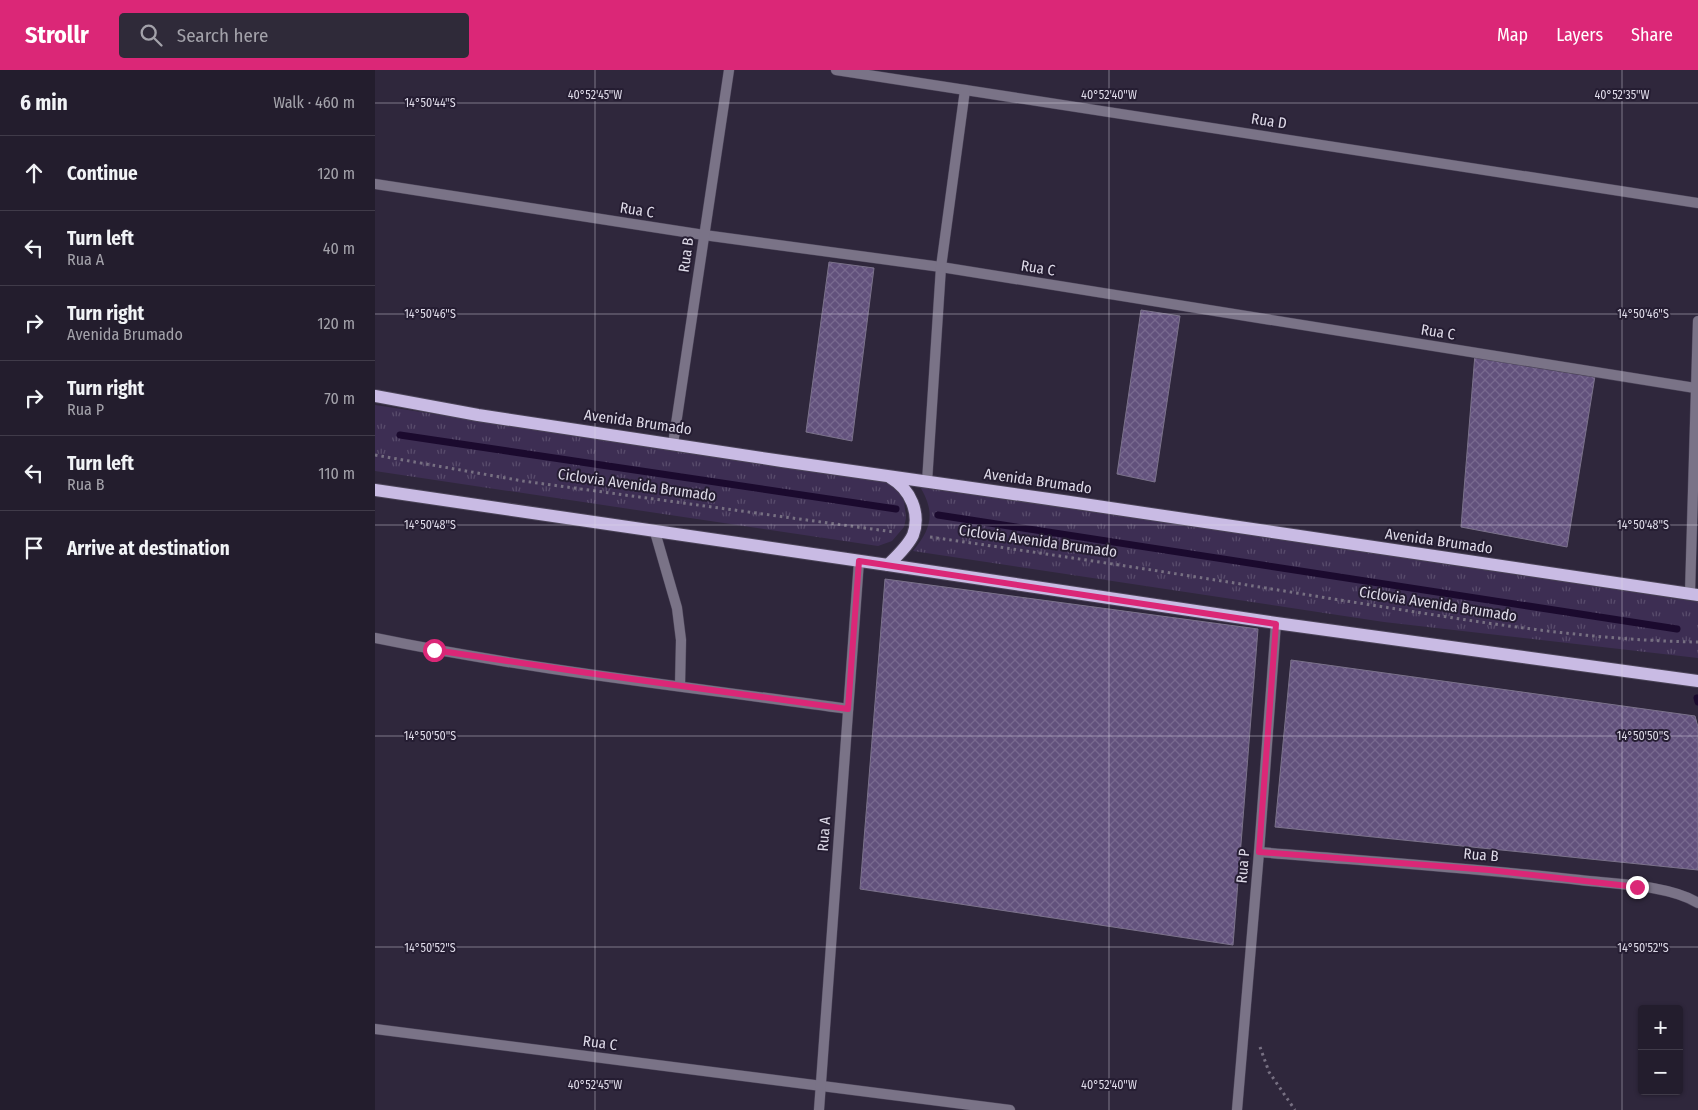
<!DOCTYPE html>
<html lang="en">
<head>
<meta charset="utf-8">
<style>
	body { margin:0; font-family:"Fira Sans Condensed",sans-serif; background:#2f2a39; color:#f1f3f6 }
	.controls { position:absolute; right:15px; bottom:15px; display:grid; overflow:hidden; border-radius:5px; box-shadow:0 1px 4px #0004 }
	.controls button { width:45px; height:45px; display:grid; place-items:center; padding:0; border:0; border-bottom:1px solid #403b49; background:#231d2d; color:#f1f3f6; font:25px sans-serif }
	.stop { position:absolute; width:15px; height:15px; margin:-11px; border:4px solid #db2777; border-radius:50%; background:#fff }
	.stop.end { background:#db2777; border-color:#fff; box-shadow:0 1px 5px #0008 }
	.list { margin:0; padding:0; list-style:none }
	h2 { display:flex; justify-content:space-between; align-items:center; height:65px; margin:0; padding:0 20px; font-size:21px }
	h2 small { font-size:16px; font-weight:400; color:#a3a2aa }
	.list li { display:grid; grid-template-columns:32px 1fr auto; gap:15px; align-items:center; box-sizing:border-box; height:75px; padding:0 20px; border-top:1px solid #403b49 }
	.list b { display:block; font-size:19px; white-space:nowrap }
	.list p { margin:0; font-size:16px; white-space:nowrap; color:#a3a2aa }
	.list em { font-size:16px; font-style:normal; color:#a3a2aa }
	.icon { flex:none; width:28px; height:28px; fill:none; stroke:currentColor; stroke-width:2; stroke-linecap:round; stroke-linejoin:round }
	.map { position:relative; flex:none; width:1323px; height:1040px; overflow:hidden }
	header { display:flex; align-items:center; gap:30px; box-sizing:border-box; height:70px; padding:0 25px; background:#db2777; color:#fff }
	header strong { font-size:24px }
	nav { display:flex; gap:28px; margin-inline-start:auto; font-size:18px }
	.search { width:350px; height:45px; background:#2f2a39; display:flex; align-items:center; gap:12px; box-sizing:border-box; padding:0 18px; border-radius:5px; color:#a3a2aa; font-size:19px }
	main { display:flex }
	aside { flex:1; background:#231d2d }
	.map>svg:first-child { display:block }
	.park { fill:url(#park-tufts) }
	.lines { fill:none; stroke-linecap:round; stroke-linejoin:round }
	.stream { stroke:#1b0a2e; stroke-width:7 }
	.building { fill:url(#building-cross-hatch); stroke:#7b728b }
	.service-casing { stroke:#4b4458; stroke-width:11 }
	.minor-casing { stroke:#4b4458; stroke-width:11 }
	.tertiary-casing { stroke:#4b4458; stroke-width:11 }
	.primary-casing { stroke:#4b4458; stroke-width:14 }
	.path { stroke:#777082; stroke-width:3; stroke-dasharray:2.5 4; stroke-linecap:butt }
	.service { stroke:#7a7387; stroke-width:10 }
	.minor { stroke:#7a7387; stroke-width:10 }
	.tertiary { stroke:#7a7387; stroke-width:10 }
	.primary { stroke:#c9bbe4; stroke-width:12 }
	.route { stroke:#db2777; stroke-width:6 }
	.ticks { fill:none; stroke:#dfdbe9; stroke-width:1; stroke-opacity:0.45 }
	.labels { text-anchor:middle; stroke-width:4; stroke-linejoin:round; paint-order:stroke }
	.street-label { font-size:15px; fill:#dfdbe9; stroke:#251d32 }
	.ticks-label { font-size:12px; text-anchor:middle; fill:#dfdbe9; stroke:#251d32; stroke-width:4; stroke-linejoin:round; paint-order:stroke }
</style>
</head>
<body>
<header>
<strong>Strollr</strong>
<div class="search"><svg class="icon" aria-label="search" viewBox="0 0 24 24"><circle cx="10" cy="10" r="6"/><path d="M15 15l6 6"/></svg>Search here</div>
<nav><a>Map</a><a>Layers</a><a>Share</a></nav>
</header>
<main>
<aside>
<h2>6 min<small>Walk · 460 m</small></h2>
<ul class="list">
<li><svg class="icon" aria-label="ahead" viewBox="0 0 24 24"><path d="M12 20V5M6 11l6-6 6 6"/></svg><div><b>Continue</b></div><em>120 m</em></li>
<li><svg class="icon" aria-label="left" viewBox="0 0 24 24"><path d="M17 20v-9H6M10 6l-5 5 5 5"/></svg><div><b>Turn left</b><p>Rua A</p></div><em>40 m</em></li>
<li><svg class="icon" aria-label="right" viewBox="0 0 24 24"><path d="M7 20v-9h11M14 6l5 5-5 5"/></svg><div><b>Turn right</b><p>Avenida Brumado</p></div><em>120 m</em></li>
<li><svg class="icon" aria-label="right" viewBox="0 0 24 24"><path d="M7 20v-9h11M14 6l5 5-5 5"/></svg><div><b>Turn right</b><p>Rua P</p></div><em>70 m</em></li>
<li><svg class="icon" aria-label="left" viewBox="0 0 24 24"><path d="M17 20v-9H6M10 6l-5 5 5 5"/></svg><div><b>Turn left</b><p>Rua B</p></div><em>110 m</em></li>
<li><svg class="icon" aria-label="arrive" viewBox="0 0 24 24"><path d="M6 21V4h12l-3 4 3 4H6"/></svg><div><b>Arrive at destination</b></div></li>
</ul>
</aside>
<div class="map">
<svg width="1323" height="1040" viewBox="0 0 1323 1040">
	<defs>
		<pattern id="park-tufts" width="24" height="20" patternUnits="userSpaceOnUse" patternTransform="scale(1.25)"><rect width="24" height="20" fill="#3d2e53"/><path d="M3 7l-1-3M5 7V3M7 7l1-3M15 17l-1-3M17 17v-4M19 17l1-3" fill="none" stroke="#594c6c"/></pattern>
		<pattern id="building-cross-hatch" width="8" height="8" patternUnits="userSpaceOnUse" patternTransform="scale(1.25)"><rect width="8" height="8" fill="#62517c"/><path d="M0 0l8 8M0 8l8-8" fill="none" stroke="#78698f"/></pattern>
	</defs>
	<rect width="100%" height="100%" fill="#2f273c"/>
	<g class="park">
		<path d="M0 335 414 398 506 409 518 414 529 431 531 448 529 457 517 471 503 476 0 401Z"/>
		<path d="M544 415 1323 532V588L1009 552 538 481C558 457 560 441 544 415Z"/>
	</g>
	<g class="lines">
		<g class="stream">
			<path d="M25 365 521 439"/>
			<path d="M563 445 1302 559"/>
			<path d="M1322 628 1323 632"/>
		</g>
	</g>
	<g class="building">
		<path d="M454 192 499 198 477 371 431 362Z"/>
		<path d="M766 240 805 246 780 412 742 404Z"/>
		<path d="M1100 284 1220 306 1192 477 1086 457Z"/>
		<path d="M510 509 883 559 858 875 485 819Z"/>
		<path d="M916 590 1320 646 1323 657V800L900 757Z"/>
	</g>
	<g class="lines">
		<g class="service-casing">
			<g id="service">
				<path d="M280 462 302 538 306 570 305 616"/>
				<path d="M0 568C156 600 315 617 473 639"/>
			</g>
		</g>
		<g class="minor-casing">
			<g id="minor">
				<path d="M461 0 1323 133"/>
				<path d="M0 114 329 165 566 197 1320 318"/>
				<path d="M298 374 354 0"/>
				<path d="M552 412 566 197 590 20"/>
				<path d="M1315 523 1323 251"/>
				<path d="M884 782C991 791 1098 798 1205 810 1239 814 1294 815 1323 833"/>
				<path d="M0 959 635 1040"/>
				<path d="M862 1040 884 782 901 553"/>
			</g>
		</g>
		<g class="tertiary-casing">
			<path id="tertiary" d="M444 1040 484 491"/>
		</g>
		<g class="primary-casing">
			<g id="primary">
				<path d="M0 326 103 345 407 391 688 431 1323 525"/>
				<path d="M0 420 513 495 901 553 1323 611"/>
				<path d="M513 495C522 486 533 476 538 465 546 443 535 419 516 408"/>
			</g>
		</g>
		<g class="path">
			<path d="M0 385 148 411 519 462"/>
			<path d="M555 467C687 486 819 506 952 528 1075 547 1198 570 1323 572"/>
			<path d="M885 977 894 1002 920 1040"/>
		</g>
		<use href="#service" class="service"/>
		<use href="#minor" class="minor"/>
		<use href="#tertiary" class="tertiary"/>
		<use href="#primary" class="primary"/>
	</g>
	<g class="lines">
		<path class="route" d="M59 580 206 602 473 639 484 491 901 554 884 782 1114 800 1262 817"/>
	</g>
	<path class="ticks" d="M220 0V1040M734 0V1040M1247 0V1040M0 33H1323M0 244H1323M0 455H1323M0 666H1323M0 877H1323"/>
	<g class="labels">
		<g class="street-label">
			<text transform="translate(894 51) rotate(9)" y="5">Rua D</text>
			<text transform="translate(262 140) rotate(9)" y="5">Rua C</text>
			<text transform="translate(311 185) rotate(-82)" y="5">Rua B</text>
			<text transform="translate(663 198) rotate(9)" y="5">Rua C</text>
			<text transform="translate(1063 262) rotate(9)" y="5">Rua C</text>
			<text transform="translate(263 352) rotate(8)" y="5">Avenida Brumado</text>
			<text transform="translate(663 411) rotate(8)" y="5">Avenida Brumado</text>
			<text transform="translate(262 415) rotate(8)" y="5">Ciclovia Avenida Brumado</text>
			<text transform="translate(663 471) rotate(8)" y="5">Ciclovia Avenida Brumado</text>
			<text transform="translate(1064 471) rotate(8)" y="5">Avenida Brumado</text>
			<text transform="translate(1063 534) rotate(9)" y="5">Ciclovia Avenida Brumado</text>
			<text transform="translate(449 764) rotate(-86)" y="5">Rua A</text>
			<text transform="translate(1106 785) rotate(5)" y="5">Rua B</text>
			<text transform="translate(868 796) rotate(-85)" y="5">Rua P</text>
			<text transform="translate(225 973) rotate(7)" y="5">Rua C</text>
		</g>
	</g>
	<g class="ticks-label">
		<text x="220" y="29">40°52'45"W</text>
		<text x="734" y="29">40°52'40"W</text>
		<text x="1247" y="29">40°52'35"W</text>
		<text x="55" y="37">14°50'44"S</text>
		<text x="55" y="248">14°50'46"S</text>
		<text x="1268" y="248">14°50'46"S</text>
		<text x="55" y="459">14°50'48"S</text>
		<text x="1268" y="459">14°50'48"S</text>
		<text x="55" y="670">14°50'50"S</text>
		<text x="1268" y="670">14°50'50"S</text>
		<text x="55" y="882">14°50'52"S</text>
		<text x="1268" y="882">14°50'52"S</text>
		<text x="220" y="1019">40°52'45"W</text>
		<text x="734" y="1019">40°52'40"W</text>
	</g>
</svg>
<div class="controls">
<button>+</button>
<button>−</button>
</div>
<div class="stop" style="left:59px;top:580px"></div>
<div class="stop end" style="left:1262px;top:817px"></div>
</div>
</main>
</body>
</html>
